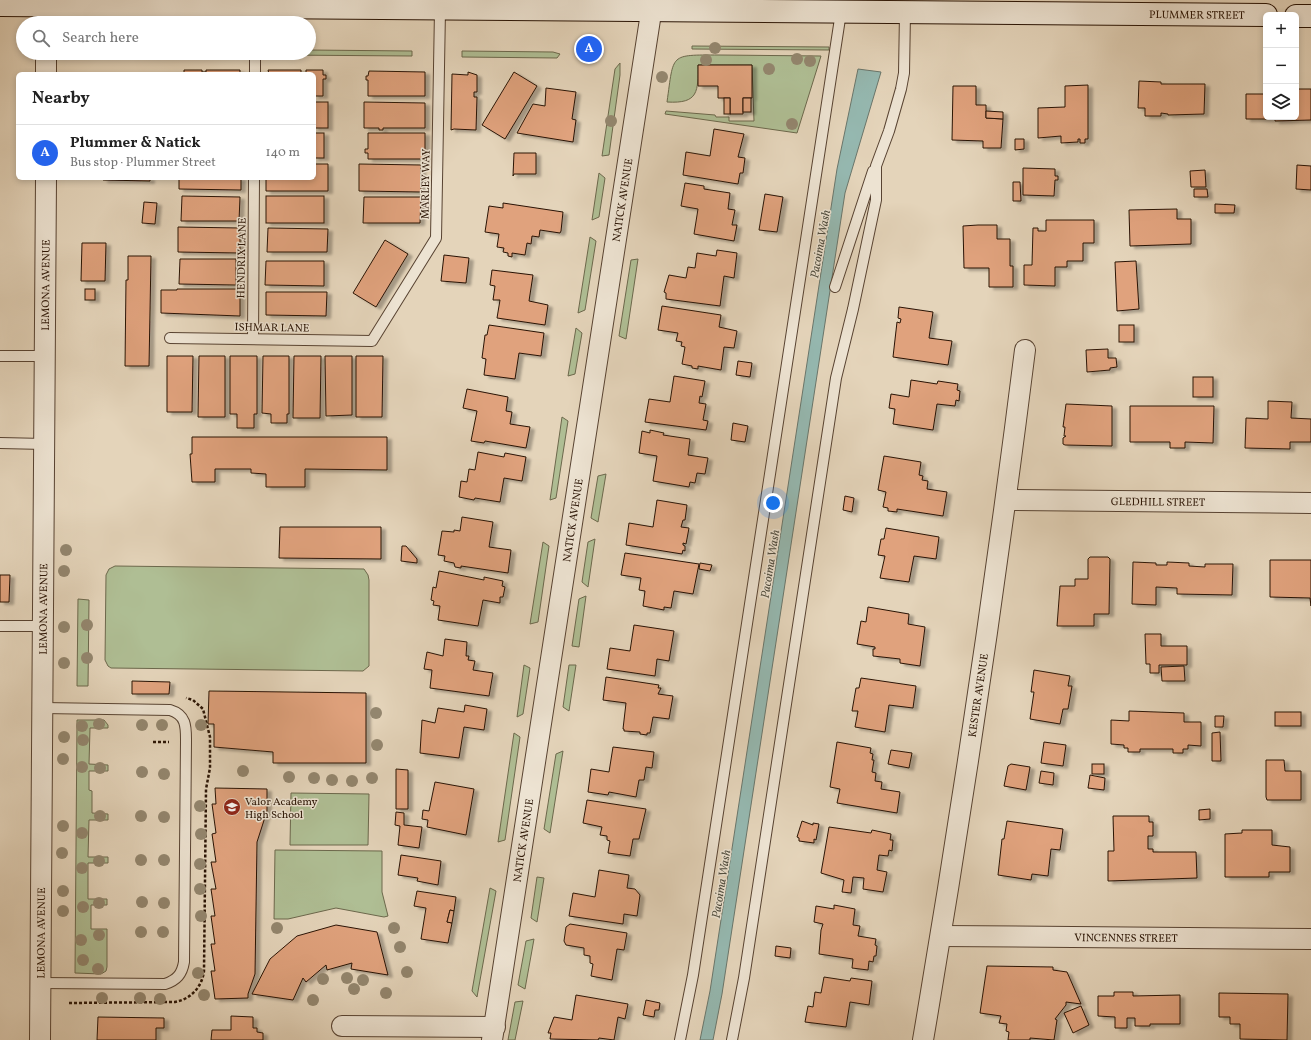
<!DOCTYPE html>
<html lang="en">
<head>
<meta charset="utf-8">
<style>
	body { margin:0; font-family:Vollkorn,serif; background:#f2f2f2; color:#222 }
	.controls { position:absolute; right:12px; top:12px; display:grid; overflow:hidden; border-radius:6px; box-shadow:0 2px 6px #0003 }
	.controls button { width:36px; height:36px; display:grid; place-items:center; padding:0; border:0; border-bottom:1px solid #e0e0e0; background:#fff; color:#222; font:20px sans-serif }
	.you { position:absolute; left:773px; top:503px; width:14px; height:14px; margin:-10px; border:3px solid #fff; border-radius:50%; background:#1a73e8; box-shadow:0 0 0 6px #1a73e833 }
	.badge { display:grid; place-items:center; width:26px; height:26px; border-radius:50%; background:#2563eb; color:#fff; font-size:13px; font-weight:700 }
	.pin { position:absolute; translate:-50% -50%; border:2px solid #fff; box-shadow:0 1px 4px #0006 }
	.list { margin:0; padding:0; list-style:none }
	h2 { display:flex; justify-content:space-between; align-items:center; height:52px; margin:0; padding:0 16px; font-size:17px }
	h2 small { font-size:13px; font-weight:400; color:#767676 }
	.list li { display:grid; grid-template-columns:26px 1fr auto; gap:12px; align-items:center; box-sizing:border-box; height:56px; padding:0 16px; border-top:1px solid #e0e0e0 }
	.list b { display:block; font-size:15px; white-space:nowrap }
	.list p { margin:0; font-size:13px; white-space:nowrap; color:#767676 }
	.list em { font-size:13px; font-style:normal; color:#767676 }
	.icon { flex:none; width:22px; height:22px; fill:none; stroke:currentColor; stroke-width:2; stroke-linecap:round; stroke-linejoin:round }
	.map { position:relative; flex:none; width:1311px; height:1040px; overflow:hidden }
	.search { position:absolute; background:#fff; box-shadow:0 2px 6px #0003; left:16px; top:16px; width:300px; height:44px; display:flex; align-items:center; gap:10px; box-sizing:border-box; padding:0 14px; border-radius:22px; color:#767676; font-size:15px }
	.panel { position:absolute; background:#fff; box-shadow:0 2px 6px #0003; left:16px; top:72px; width:300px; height:108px; border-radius:6px }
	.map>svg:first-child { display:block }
	.green { fill:#afbe94; stroke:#6c684c }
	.water { fill:#95b8b0; stroke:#6a766b }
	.building { fill:#e0a27d; stroke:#291304; filter:url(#shadow) }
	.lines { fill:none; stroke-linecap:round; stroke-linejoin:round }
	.lane-casing { stroke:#584332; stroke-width:12 }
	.street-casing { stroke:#584332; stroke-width:22 }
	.secondary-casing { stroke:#291304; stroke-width:24 }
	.path { stroke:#291304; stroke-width:2.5; stroke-dasharray:3 2; stroke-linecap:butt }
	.lane { stroke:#ede3d2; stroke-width:10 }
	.street { stroke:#ede3d2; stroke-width:20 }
	.secondary { stroke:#ede3d2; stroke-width:22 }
	.tree { fill:#93866e }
	.labels { text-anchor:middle; stroke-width:3; stroke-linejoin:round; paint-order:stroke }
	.street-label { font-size:11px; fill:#291304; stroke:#ede3d2 }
	.poi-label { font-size:11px; fill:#291304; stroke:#ede3d2; text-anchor:start }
	.water-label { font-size:12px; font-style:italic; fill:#4f4d40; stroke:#ede3d2 }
</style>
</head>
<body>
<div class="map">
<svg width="1311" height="1040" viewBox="0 0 1311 1040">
	<defs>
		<filter id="shadow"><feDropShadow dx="4.5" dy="2.5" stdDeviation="1" flood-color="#0004"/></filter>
	</defs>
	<rect width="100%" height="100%" fill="#e4d4ba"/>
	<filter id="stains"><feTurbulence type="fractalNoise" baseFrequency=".005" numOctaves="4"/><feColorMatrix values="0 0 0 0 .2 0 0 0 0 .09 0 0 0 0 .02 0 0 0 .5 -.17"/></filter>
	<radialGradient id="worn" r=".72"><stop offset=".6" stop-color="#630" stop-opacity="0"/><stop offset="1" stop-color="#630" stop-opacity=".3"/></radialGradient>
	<g class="green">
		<path d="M692 46 829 47V50L692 49Z"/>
		<path d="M309 50 412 51V56L282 55V53H309Z"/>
		<path d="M462 51 553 52 560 54 557 58 462 57Z"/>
		<path d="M719 55 821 56 797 133 665 114 666 111 715 115 716 117H729V121H754L752 65H698C698 91 699 104 667 102 674 53 669 55 719 55Z"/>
		<path d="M620 63V75L609 155 602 156 615 69Z"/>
		<path d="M599 173 605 178 599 217 592 220Z"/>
		<path d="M590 237 596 241 585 310 578 313Z"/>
		<path d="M638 259 626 339 619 336 631 260Z"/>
		<path d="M576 328 582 333 575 374 568 376Z"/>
		<path d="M562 417 568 421 556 498 550 500Z"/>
		<path d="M606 474 598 522 591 518 598 476Z"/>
		<path d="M595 539 588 587 582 582 588 542Z"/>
		<path d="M543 542 549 546 538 622 530 624Z"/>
		<path d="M115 566 364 569 368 575 369 580V666L363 671 111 668 108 666 105 660 106 575 109 569Z"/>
		<path d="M586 596 579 647 572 646 579 599Z"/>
		<path d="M78 599 89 600 88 686H77Z"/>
		<path d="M524 665 530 668 523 714 517 717Z"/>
		<path d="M569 665H576L569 711 563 707Z"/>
		<path d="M77 720H104L108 725V728H90L89 764 108 765V771H89V790L92 791V813L108 814V820H89L88 857H108V863H88V899H107V905H91V929H107V967L106 971 101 974 75 973Z"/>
		<path d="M514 733 520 737 505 840 498 842Z"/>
		<path d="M563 751 550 833 544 829 556 754Z"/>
		<path d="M291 793 369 794 368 845H290Z"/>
		<path d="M275 850 382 851V892L388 916 384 917 336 908 288 919H274Z"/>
		<path d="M537 877 544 878 537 922 531 918Z"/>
		<path d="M490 888 496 891 477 997 472 991Z"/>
		<path d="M534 939 525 989 518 985 526 941Z"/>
		<path d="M523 1001 515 1040H508L515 1002Z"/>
	</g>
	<path class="water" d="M858 69 881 72 845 193 722 994 713 1040H700L710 991 837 169Z"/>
	<g class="building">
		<path d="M698 65H752V98H743V114H730V98H718V86H698Z"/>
		<path d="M184 70H202V72H206V70H240V72L239 74H184Z"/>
		<path d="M268 70H301V73H306V70H323V75H326V79H323V96H314V74H269Z"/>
		<path d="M369 71 425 72V96H368V80H366V76H368Z"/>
		<path d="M468 72 477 75V92H474V97H477L476 130 454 129 451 130 452 74 468 75Z"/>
		<path d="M514 72 537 86 505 139 482 125Z"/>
		<path d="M1139 81 1161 82V84H1205L1204 114 1168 115V114L1161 113V116H1145V108H1138Z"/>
		<path d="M1088 85V139H1085V143H1080V139H1078V142L1061 143V136L1038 138V108L1065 107V86Z"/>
		<path d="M953 86H976V105H986V118L1003 119 1001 148H983V141L952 140Z"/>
		<path d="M546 88 576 92 572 119 576 120 573 142 517 133 533 104 545 106Z"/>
		<path d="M1296 89H1311V120L1275 121V119H1246V94H1266V117H1296Z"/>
		<rect x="724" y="98" width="6" height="16"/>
		<rect x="743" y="98" width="8" height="14"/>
		<rect x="314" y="102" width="14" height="26"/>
		<path d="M364 102 425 103V128H383V130H379V128H364Z"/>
		<path d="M986 111 1003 112V119L986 118Z"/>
		<path d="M714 129 744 134 738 157 745 158 743 173H740L738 184 683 175 686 152 710 156Z"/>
		<rect x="314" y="133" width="10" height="25"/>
		<path d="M368 133H425V159H368V153H365V149H368Z"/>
		<path d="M1015 139H1024V149L1015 150Z"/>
		<path d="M514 153H536V174H514L513 176Z"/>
		<path d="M314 164H328V191H266V178H314Z"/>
		<path d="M359 164 421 165V192L359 191Z"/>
		<path d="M1297 165 1311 166V190L1296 189Z"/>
		<path d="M1023 168 1055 169V176H1058V180H1055L1054 196 1023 195Z"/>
		<path d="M1205 170 1206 187H1191L1190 171Z"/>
		<path d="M103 178H150V181L103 180Z"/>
		<path d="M179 178H241V190L179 189Z"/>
		<path d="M1013 182H1020L1021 201H1013Z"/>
		<path d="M685 183 704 186V189L730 193 728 209 735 210 732 225H737L734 241 694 234 698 209 681 206Z"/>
		<path d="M1194 189H1207L1208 197H1194Z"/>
		<path d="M765 194 783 197 777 232 759 230Z"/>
		<path d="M182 196 240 197 239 221H181Z"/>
		<rect x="266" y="196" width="58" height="27"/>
		<path d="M364 197H421L420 223H363Z"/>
		<path d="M144 202 157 203 155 224 142 223Z"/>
		<path d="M503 203 563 212 561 231 560 233 540 230 539 237 532 236 531 244 527 243 525 255 512 253V257L508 256V253L503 252 504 248 497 247 499 234 485 232 489 206 503 208Z"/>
		<path d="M1215 204 1235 205 1234 213H1215Z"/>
		<path d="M1177 209V219H1191V244L1130 246 1129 210Z"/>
		<path d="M1046 220H1094V243H1083V261H1067V267H1055V286L1024 285V265H1032L1033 228H1038V231H1046Z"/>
		<path d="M978 225H997V239H1010V266H1013V287H989V268H964L963 226Z"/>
		<path d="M178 227 240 228V253L178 252Z"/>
		<path d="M268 228 328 229 327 252H267Z"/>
		<path d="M385 240 408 254 376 307 353 293Z"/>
		<path d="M82 243H106L105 281H81Z"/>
		<path d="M717 250 737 253 734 278 724 276 720 306 666 299V293L664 292 669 275 686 278 688 267 695 268 697 253 716 256Z"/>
		<path d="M444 255 469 258 466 283 441 281Z"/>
		<path d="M128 256H151L149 366H125L126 280H128Z"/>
		<path d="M180 259H236V285L179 284Z"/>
		<path d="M266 261H324V286L265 285Z"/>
		<path d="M1136 261 1139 309 1117 311 1115 262Z"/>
		<path d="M492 270 533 275 529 301 548 305 545 325 497 318 500 300H493L495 286 490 285Z"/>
		<rect x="85" y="289" width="10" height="11"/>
		<path d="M177 289H240V316L161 313V290H177Z"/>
		<path d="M266 292H327L326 316 266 315Z"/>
		<path d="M662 306 721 315 719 327 737 331 734 348 724 347 721 370 698 366V369L692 368V366L682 364 685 347 681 346 682 342 676 341 678 333 658 330Z"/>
		<path d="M899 307 933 312 929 338 952 341 948 365 893 357 897 322 900 323 901 319 898 318Z"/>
		<path d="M489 325 544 333 541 356 519 353 515 379 484 375 486 359 482 358 485 335H487Z"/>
		<rect x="1119" y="325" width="15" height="17"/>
		<path d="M1108 349V358H1116L1117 367 1110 368V370L1087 372 1086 350Z"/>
		<path d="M167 356H193L192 412H167Z"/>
		<path d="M199 356H225V417H198Z"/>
		<path d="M230 356H257V414H254V428H237V414H230Z"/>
		<path d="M263 356H289V414H287V423H271V414L262 413Z"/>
		<path d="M294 356H321L320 418H293Z"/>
		<path d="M325 356H352V415L326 416Z"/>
		<path d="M356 356H383L382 417H356Z"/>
		<path d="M738 361 752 363 750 377 736 375Z"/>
		<path d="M674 376 705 381 702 397 700 396 699 403 706 404 703 420 708 421 706 430 645 422 649 399 670 402Z"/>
		<rect x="1193" y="377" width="20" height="20"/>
		<path d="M911 380 937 384 938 381 958 384 957 390 960 391 959 401 956 400 955 406 937 404 933 430 893 424 895 409 889 408 891 394 909 397Z"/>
		<path d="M467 389 508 397 506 411 512 412 510 424 530 427 526 448 485 441 484 443 471 441 477 411 463 408Z"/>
		<path d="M1268 401 1292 402 1291 418 1311 419V442H1290V449L1245 448 1246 418 1268 419Z"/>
		<path d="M1066 404 1112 406V446L1065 445 1063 444V438L1066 436H1064L1065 427H1063Z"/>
		<path d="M1130 406H1214L1213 443 1185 442V448H1170V442H1130Z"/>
		<path d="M733 423 748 426 745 442 731 440Z"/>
		<path d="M650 430 664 433 663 435 690 439 688 455 708 458 705 474 697 473 695 483 690 482 689 487 653 481 657 456 639 453 642 431 650 433Z"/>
		<path d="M192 437H387V470L305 469V487H266V474L251 473V469H215V482H192L190 454H192Z"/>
		<path d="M478 452 504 457 505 453 526 457 522 481 504 478 500 502 475 498 474 500 459 497 461 481 467 482 469 469 475 470Z"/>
		<path d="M884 456 921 462 919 475 923 476 922 480 928 481 927 489 947 492 943 516 897 509V512L888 511V508L883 507 886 492 878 490Z"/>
		<path d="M845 496 854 498 852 512 843 510Z"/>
		<path d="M657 500 687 505 685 520H683L681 527 689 528 686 544 683 543V545L685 546V551L683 550 682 554 626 545 629 523 653 527Z"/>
		<path d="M462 517 493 522 489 547 511 550 508 573 461 566V568L455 567 454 563 444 561 445 556 438 555 442 531 454 532V530L460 531Z"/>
		<path d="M280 527H381V559L279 558Z"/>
		<path d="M886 528 939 537 936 559 914 556 909 582 880 578 885 556 878 555 881 539H884Z"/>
		<path d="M402 546H406L417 559V563L401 561Z"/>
		<path d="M625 553 699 564 693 594 674 591 671 608 664 607V610L643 606 645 591 639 590 641 578 621 575Z"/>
		<path d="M1090 557H1108L1110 559 1109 614H1094V626H1057L1060 586H1075V579H1088V559Z"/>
		<path d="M1270 560H1311V606L1310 598 1270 597Z"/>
		<path d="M1133 562 1156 563V565H1167V562L1189 563V566L1205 567V564H1233L1232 595 1177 594V588L1156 587V605L1132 604Z"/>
		<path d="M700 563 712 565 710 571 699 569Z"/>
		<path d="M439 571 484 580V577L503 581 502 586 505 587 503 597H500V603L483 600 478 626 438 620 440 606 433 605 434 601 431 600 433 587 436 588Z"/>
		<path d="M0 575H10L9 602H0Z"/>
		<path d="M868 607 909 614 908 624 925 627 920 666 900 663V659L873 656V649H875V647L857 644 861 621 866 622Z"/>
		<path d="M634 625 674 631 669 661 657 659 655 676 607 669 610 648 630 651Z"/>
		<path d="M1145 634H1161V646H1187V665H1159V673H1150V664H1146Z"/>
		<path d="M445 639 467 642 466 656H469L468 660 475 661 473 670 493 673 489 696 430 688 432 670 424 669 427 652 443 656Z"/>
		<path d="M1184 666 1185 681H1162L1161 667Z"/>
		<path d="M1034 670 1070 676 1068 686H1072L1068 709H1063L1060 724 1030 719 1034 692H1031Z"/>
		<path d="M606 677 659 685 658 688H661L658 694 673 696 669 719 653 717 650 733H647V735L640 734V732L624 731V729H623L626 703 603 700Z"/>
		<path d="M861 678 916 686 913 708 889 705 885 732 855 727 858 711H852L856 688H859Z"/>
		<path d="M132 681 170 682 169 694H132Z"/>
		<path d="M209 691 366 693V763H273V752L214 747V724H208Z"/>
		<path d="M465 705 487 709 484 730 464 727 459 758 420 753 422 720 435 723 438 708 464 712Z"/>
		<path d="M1129 711 1184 713V722H1201V746L1188 745V749H1183V753H1173V749H1140V752H1128V748H1124V745L1111 744V720L1129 721Z"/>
		<rect x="1275" y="712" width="26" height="14"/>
		<path d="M1215 716H1224L1223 727H1215Z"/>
		<path d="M1220 732 1221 761H1212V733Z"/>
		<path d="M837 742 871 748 870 753 873 754 872 760H874L872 772 876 773 875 781 882 782 881 789 900 792 897 813 837 803 840 789 830 787Z"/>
		<path d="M1044 742 1066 745 1063 766 1041 763Z"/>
		<path d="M613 747 654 752 652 768 646 767 644 780H639L636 797 609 792 608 795 588 792 591 769 609 772Z"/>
		<path d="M891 750 912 753 909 768 888 764Z"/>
		<path d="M1266 760H1284L1285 771H1301V800H1267L1266 797Z"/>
		<path d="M1011 764 1030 767 1026 790 1004 786 1008 766Z"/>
		<rect x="1092" y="764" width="12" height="10"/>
		<path d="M396 769 408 770V809H396Z"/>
		<path d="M1041 771 1054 773 1053 785 1039 783Z"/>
		<path d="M1090 775 1105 778 1104 790 1088 788Z"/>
		<path d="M435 782 474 789 466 835 427 827 428 820 422 819 423 810 429 811Z"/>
		<path d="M215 788 267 789V811L257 842 255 974 248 994V998L215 999 211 971H215L211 944H215L211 916H215L211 889H216L211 862H216L212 834 216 833 212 804H216Z"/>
		<path d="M587 800 646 809 639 839H633L630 856 608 853 610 841 607 840V836L600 835 602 827 583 823Z"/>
		<path d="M1210 809V819L1199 820V810Z"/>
		<path d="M396 812 404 813V825L422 827 419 848 398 845 400 826 395 825Z"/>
		<path d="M1113 816H1149V822H1153V836H1148V849H1153V852H1196L1197 878 1108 881V851H1114Z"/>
		<path d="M802 821 813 825V823L819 824 816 840 814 839V843L799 841V838L797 837Z"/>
		<path d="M1007 821 1063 829 1060 850 1051 849 1048 876 1032 874 1031 880 998 875 1002 839H1004Z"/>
		<path d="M829 827 871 833 872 830 891 834 890 840H893L892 851 889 850 888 856 879 855 877 870 887 872 883 892 863 889 864 878 853 877 851 893 842 892 844 880 821 873Z"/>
		<path d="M1242 830H1272V845L1290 847V872H1269V877H1225V834L1242 833Z"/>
		<path d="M401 855 441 861 438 885 417 881 418 878 398 875Z"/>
		<path d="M599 870 629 875 627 888 635 889 640 895 637 916 624 914 623 924 569 916 573 893 595 897Z"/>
		<path d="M417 891 456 897 454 911 450 910 447 922 452 923 448 943 421 939 426 908 414 906Z"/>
		<path d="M834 905 855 909 853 925 860 926 858 936 876 939 875 945 877 946 876 956H874L873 962 869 961 868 970 852 968 853 959 819 954 821 930 823 924 814 922 816 906 834 909Z"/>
		<path d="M450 910 454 911 452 923 447 922Z"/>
		<path d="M570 924 627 933 624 950 617 949 612 980 591 976 593 964 590 963V956L584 955V948L566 945 564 941 566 927Z"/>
		<path d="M336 925 377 932 388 975 351 969 352 963 327 970 326 965 306 982 303 978 293 1000 252 994 270 959 297 936Z"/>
		<path d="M776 946 791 948 790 958 775 956Z"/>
		<path d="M987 966 1053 967V970L1067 972 1081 1004 1066 1002V1005L1055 1019 1057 1020 1054 1040 1030 1038V1040H1008L1009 1032 1006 1031 1007 1024 999 1023 1001 1016 980 1013Z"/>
		<path d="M824 977 850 981 851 978 872 981 869 1005 850 1002 846 1027 805 1022 808 1006 813 1007 815 992 821 993Z"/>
		<path d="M1114 992H1133V996L1180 995V1024H1150V1026H1135V1018H1127V1028H1115V1017L1098 1016V996H1114Z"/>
		<path d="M1219 993 1288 994 1287 1040 1240 1039V1024H1230V1017H1219Z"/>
		<path d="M576 995 628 1004 625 1019 618 1017 614 1040 599 1038 598 1040 550 1039 551 1033H548L554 1017 572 1020Z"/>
		<path d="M646 1000 660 1003 659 1010H655L654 1017 643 1015Z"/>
		<path d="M1081 1006 1089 1025 1073 1033 1064 1013Z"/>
		<path d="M231 1016 253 1017V1028H257V1032L263 1033V1040H211L212 1030H231Z"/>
		<path d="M98 1017 164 1018V1028H156V1040H97Z"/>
	</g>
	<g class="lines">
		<g class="lane-casing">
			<g id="lane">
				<path d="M256 23V8"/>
				<path d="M255 74V53"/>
				<path d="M835 287 873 171"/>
				<path d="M170 338 372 341 436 238 440 10"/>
				<path d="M253 339 254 178"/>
				<path d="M0 356H46"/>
				<path d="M0 443 45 444"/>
				<path d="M0 626H43"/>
				<path d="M41 983 165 984C177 980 182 974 184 962L186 742C186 728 187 715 170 710L43 708"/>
				<path d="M680 1040 693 975 841 12"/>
				<path d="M732 1040 744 978 836 378 853 309 876 200V166L889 131 901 89 904 73 905 13"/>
			</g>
		</g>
		<g class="street-casing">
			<g id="street">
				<path d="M47 23 48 0"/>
				<path d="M46 74V53"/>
				<path id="s1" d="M1006 500 1311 503"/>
				<path id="s2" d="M941 936 1311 939"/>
				<path d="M342 1026 495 1027"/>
				<path id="s3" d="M40 1040 46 178"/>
				<path id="s4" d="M492 1040 653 0"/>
				<path id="s5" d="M923 1040C962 811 996 581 1025 350"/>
			</g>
		</g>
		<g class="secondary-casing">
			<g id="secondary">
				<path id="s6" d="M0 5 1266 15"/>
				<path d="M1296 16H1311"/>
			</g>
		</g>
		<g class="path">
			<path d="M153 742H169"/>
			<path d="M69 1003 175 1002C191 999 202 987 204 971L206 789 210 768V737L203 709 193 700 186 698"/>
		</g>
		<use href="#lane" class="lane"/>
		<use href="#street" class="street"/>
		<use href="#secondary" class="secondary"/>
	</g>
	<g class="tree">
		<circle cx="715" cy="48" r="6"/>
		<circle cx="797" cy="59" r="6"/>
		<circle cx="706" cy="60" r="6"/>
		<circle cx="810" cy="61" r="6"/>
		<circle cx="769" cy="69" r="6"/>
		<circle cx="662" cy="77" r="6"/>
		<circle cx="611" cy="121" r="6"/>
		<circle cx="792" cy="124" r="6"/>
		<circle cx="66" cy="550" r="6"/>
		<circle cx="64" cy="571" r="6"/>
		<circle cx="87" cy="625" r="6"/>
		<circle cx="64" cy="627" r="6"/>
		<circle cx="87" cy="658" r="6"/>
		<circle cx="64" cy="663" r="6"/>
		<circle cx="376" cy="713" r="6"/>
		<circle cx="99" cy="724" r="6"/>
		<circle cx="142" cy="725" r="6"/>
		<circle cx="162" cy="725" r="6"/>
		<circle cx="201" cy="725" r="6"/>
		<circle cx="82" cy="726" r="6"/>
		<circle cx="64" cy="737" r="6"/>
		<circle cx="83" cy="740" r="6"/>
		<circle cx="377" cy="745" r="6"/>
		<circle cx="63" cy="759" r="6"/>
		<circle cx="82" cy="767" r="6"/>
		<circle cx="100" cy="768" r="6"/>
		<circle cx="243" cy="771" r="6"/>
		<circle cx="142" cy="772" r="6"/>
		<circle cx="164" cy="774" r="6"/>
		<circle cx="289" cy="777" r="6"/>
		<circle cx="314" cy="778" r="6"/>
		<circle cx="372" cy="778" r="6"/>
		<circle cx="332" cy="780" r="6"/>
		<circle cx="352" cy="781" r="6"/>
		<circle cx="200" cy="806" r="6"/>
		<circle cx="100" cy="816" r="6"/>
		<circle cx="141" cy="816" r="6"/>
		<circle cx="164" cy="817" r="6"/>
		<circle cx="63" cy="826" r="6"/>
		<circle cx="82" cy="833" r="6"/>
		<circle cx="201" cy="834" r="6"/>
		<circle cx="62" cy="853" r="6"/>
		<circle cx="141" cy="860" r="6"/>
		<circle cx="164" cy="860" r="6"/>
		<circle cx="99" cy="861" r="6"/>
		<circle cx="200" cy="864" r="6"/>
		<circle cx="82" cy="868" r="6"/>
		<circle cx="200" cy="889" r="6"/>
		<circle cx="63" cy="891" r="6"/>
		<circle cx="142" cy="902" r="6"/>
		<circle cx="99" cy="903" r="6"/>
		<circle cx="164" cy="903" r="6"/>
		<circle cx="83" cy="907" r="6"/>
		<circle cx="63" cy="911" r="6"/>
		<circle cx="201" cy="916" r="6"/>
		<circle cx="277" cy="928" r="6"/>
		<circle cx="394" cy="928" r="6"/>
		<circle cx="141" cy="932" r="6"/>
		<circle cx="163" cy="932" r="6"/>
		<circle cx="99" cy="935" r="6"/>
		<circle cx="81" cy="940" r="6"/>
		<circle cx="400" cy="947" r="6"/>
		<circle cx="83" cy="960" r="6"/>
		<circle cx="98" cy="969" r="6"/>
		<circle cx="407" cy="972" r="6"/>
		<circle cx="198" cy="973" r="6"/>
		<circle cx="347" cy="978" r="6"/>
		<circle cx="323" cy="979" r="6"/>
		<circle cx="363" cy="980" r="6"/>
		<circle cx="354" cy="989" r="6"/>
		<circle cx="386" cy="993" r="6"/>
		<circle cx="204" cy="995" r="6"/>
		<circle cx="102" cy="998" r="6"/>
		<circle cx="140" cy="998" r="6"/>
		<circle cx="160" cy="999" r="6"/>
		<circle cx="313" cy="1000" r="6"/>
	</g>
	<defs>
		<g id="school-disc" transform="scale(0.9)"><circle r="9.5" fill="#8f2418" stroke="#ede3d2"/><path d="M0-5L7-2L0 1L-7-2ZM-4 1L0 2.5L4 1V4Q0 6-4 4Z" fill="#fff"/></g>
	</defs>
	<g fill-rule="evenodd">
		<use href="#school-disc" x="232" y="807"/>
	</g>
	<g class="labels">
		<g class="street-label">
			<text dy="4" stroke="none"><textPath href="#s6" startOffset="1197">PLUMMER STREET</textPath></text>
			<text transform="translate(425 184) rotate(-89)" y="4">MARLEY WAY</text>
			<text dy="4" stroke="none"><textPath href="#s4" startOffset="850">NATICK AVENUE</textPath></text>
			<text transform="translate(241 258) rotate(-89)" y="4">HENDRIX LANE</text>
			<text dy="4" stroke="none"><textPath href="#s3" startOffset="755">LEMONA AVENUE</textPath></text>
			<text transform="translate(272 327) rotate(1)" y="4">ISHMAR LANE</text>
			<text dy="4" stroke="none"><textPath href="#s1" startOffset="152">GLEDHILL STREET</textPath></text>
			<text dy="4" stroke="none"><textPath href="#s4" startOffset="526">NATICK AVENUE</textPath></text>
			<text dy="4" stroke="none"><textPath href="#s3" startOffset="431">LEMONA AVENUE</textPath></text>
			<text dy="4" stroke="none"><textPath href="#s5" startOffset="349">KESTER AVENUE</textPath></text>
			<text dy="4" stroke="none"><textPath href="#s4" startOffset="202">NATICK AVENUE</textPath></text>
			<text dy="4" stroke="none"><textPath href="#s3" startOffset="107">LEMONA AVENUE</textPath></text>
			<text dy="4" stroke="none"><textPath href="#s2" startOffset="185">VINCENNES STREET</textPath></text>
		</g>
		<g class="poi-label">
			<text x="245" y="805">Valor Academy<tspan x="245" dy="13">High School</tspan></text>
		</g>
		<g class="water-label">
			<text transform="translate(820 244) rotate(-80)" y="4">Pacoima Wash</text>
			<text transform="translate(770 564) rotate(-81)" y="4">Pacoima Wash</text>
			<text transform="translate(721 884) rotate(-81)" y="4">Pacoima Wash</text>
		</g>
	</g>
	<rect width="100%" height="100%" filter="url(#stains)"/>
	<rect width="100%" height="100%" fill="url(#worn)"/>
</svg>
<div class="controls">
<button>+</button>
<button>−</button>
<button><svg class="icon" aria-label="layers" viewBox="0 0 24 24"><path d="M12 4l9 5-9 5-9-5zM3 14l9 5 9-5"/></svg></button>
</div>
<div class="you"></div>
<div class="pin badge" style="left:589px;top:49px">A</div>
<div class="search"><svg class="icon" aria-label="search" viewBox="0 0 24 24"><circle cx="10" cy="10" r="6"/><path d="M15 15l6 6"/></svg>Search here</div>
<section class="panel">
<h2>Nearby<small></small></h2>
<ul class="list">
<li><span class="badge">A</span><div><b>Plummer &amp; Natick</b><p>Bus stop · Plummer Street</p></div><em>140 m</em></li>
</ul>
</section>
</div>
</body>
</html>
